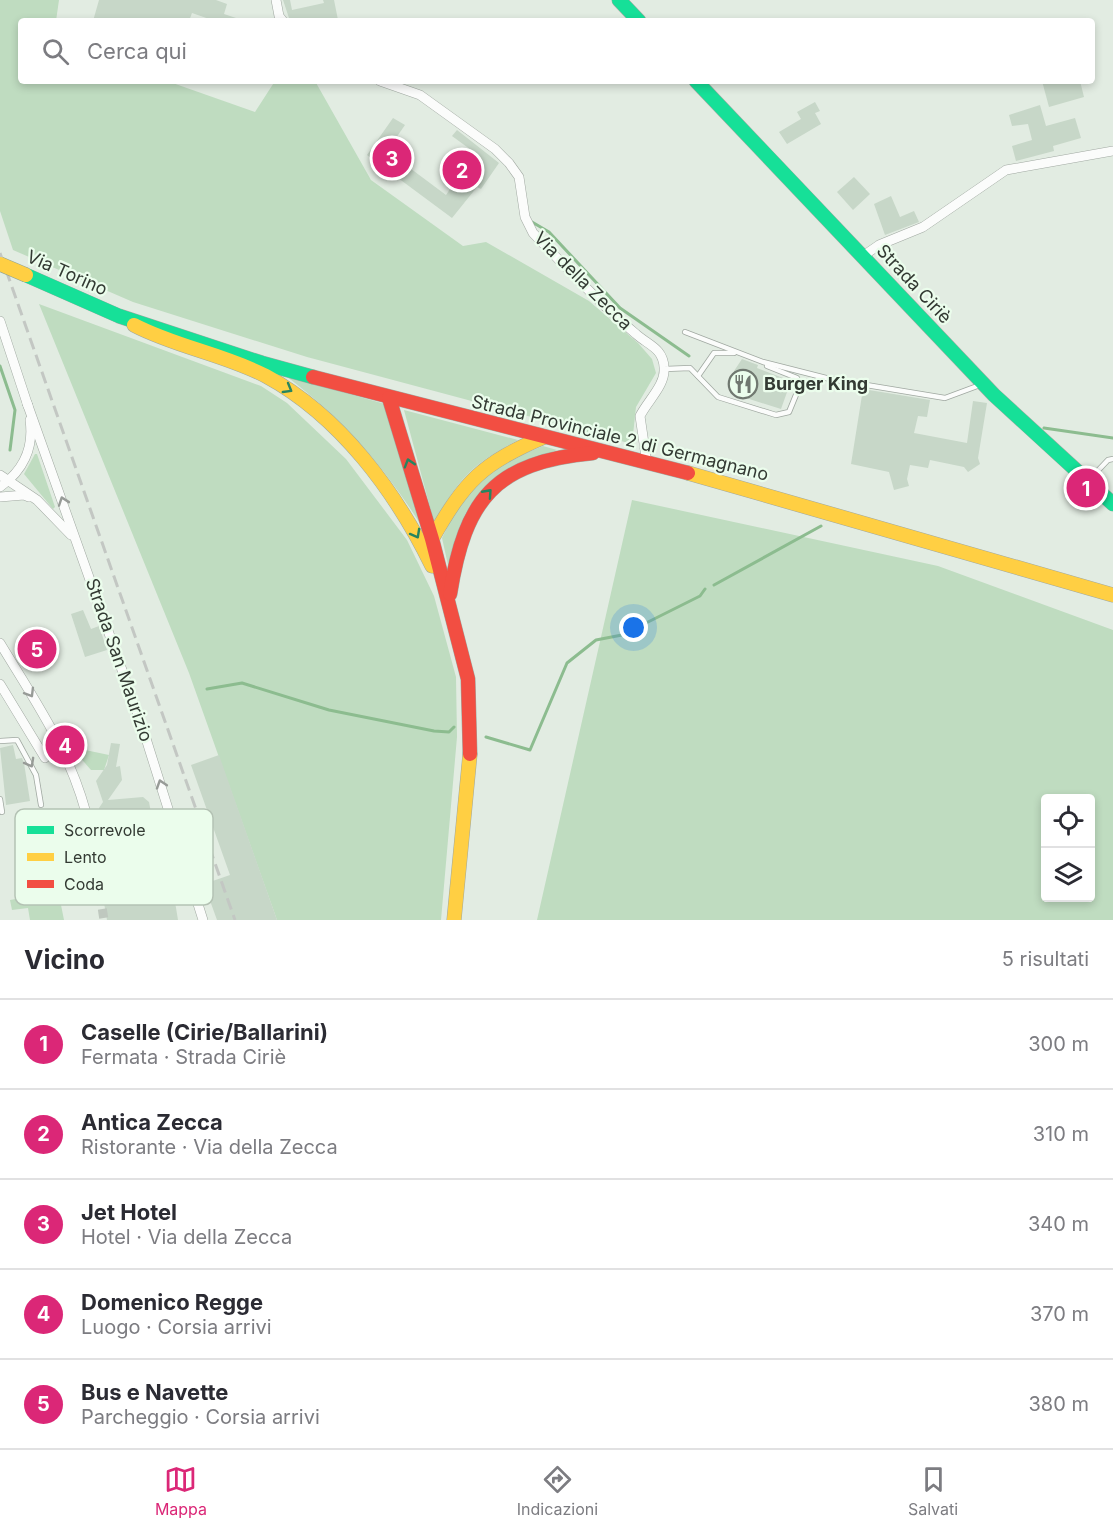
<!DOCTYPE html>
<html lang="it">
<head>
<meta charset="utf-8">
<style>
	body { margin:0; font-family:Inter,sans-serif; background:#f7f7f7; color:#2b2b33 }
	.controls { position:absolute; right:18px; bottom:18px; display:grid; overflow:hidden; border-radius:6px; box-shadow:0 3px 9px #0003 }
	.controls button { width:54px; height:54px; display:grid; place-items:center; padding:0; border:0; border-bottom:2px solid #e1e1e2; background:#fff; color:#2b2b33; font:30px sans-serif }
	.you { position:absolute; left:634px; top:628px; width:21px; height:21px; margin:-15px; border:4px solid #fff; border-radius:50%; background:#1a73e8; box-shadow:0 0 0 9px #1a73e833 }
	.badge { display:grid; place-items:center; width:39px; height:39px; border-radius:50%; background:#db2777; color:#fff; font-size:20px; font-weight:700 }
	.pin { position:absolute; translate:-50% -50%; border:3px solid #fff; box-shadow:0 2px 6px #0006 }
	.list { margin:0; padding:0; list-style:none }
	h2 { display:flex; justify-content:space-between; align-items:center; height:78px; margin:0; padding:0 24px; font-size:26px }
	h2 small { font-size:20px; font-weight:400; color:#7c7c81 }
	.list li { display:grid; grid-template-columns:39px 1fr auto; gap:18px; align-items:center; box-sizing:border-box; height:90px; padding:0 24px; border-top:2px solid #e1e1e2 }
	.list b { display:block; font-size:22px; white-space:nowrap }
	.list p { margin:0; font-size:20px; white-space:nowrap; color:#7c7c81 }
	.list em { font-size:20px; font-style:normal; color:#7c7c81 }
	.icon { flex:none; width:33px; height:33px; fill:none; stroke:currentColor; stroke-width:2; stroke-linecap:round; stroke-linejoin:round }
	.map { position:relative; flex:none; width:1113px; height:920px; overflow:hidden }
	.search { position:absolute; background:#fff; box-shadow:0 3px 9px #0003; left:18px; right:18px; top:18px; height:66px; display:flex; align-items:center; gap:15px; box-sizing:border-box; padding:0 21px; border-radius:6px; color:#7c7c81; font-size:22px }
	.sheet { height:528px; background:#fff }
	nav { display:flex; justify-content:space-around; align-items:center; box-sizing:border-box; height:84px; border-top:2px solid #e1e1e2; background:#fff; font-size:16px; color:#7c7c81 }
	nav a { display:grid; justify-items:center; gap:3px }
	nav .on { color:#db2777 }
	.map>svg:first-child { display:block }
	.green { fill:#bfdcc0; fill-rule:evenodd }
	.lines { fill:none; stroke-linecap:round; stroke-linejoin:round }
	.stream { stroke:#8cbc8f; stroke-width:3 }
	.building { fill:#c7d7c8 }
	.street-tunnel { stroke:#bfc8bf; stroke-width:9; stroke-dasharray:9 4.5; stroke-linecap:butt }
	.lane-casing { stroke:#a0a8a1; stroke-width:6 }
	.street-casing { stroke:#a0a8a1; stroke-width:10 }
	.fast-casing { stroke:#a0a8a1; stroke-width:15 }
	.slow-casing { stroke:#a0a8a1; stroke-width:15 }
	.jam-casing { stroke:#a0a8a1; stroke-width:15 }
	.lane { stroke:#fbfcfb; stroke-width:4.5 }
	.street { stroke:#fbfcfb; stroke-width:9 }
	.fast { stroke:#16e098; stroke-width:14 }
	.slow { stroke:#ffcf43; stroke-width:14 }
	.jam { stroke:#f24e42; stroke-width:14 }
	.rail { stroke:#c3c7c3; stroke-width:3; stroke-dasharray:12 6; stroke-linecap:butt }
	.slow-bridge-casing { stroke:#91a393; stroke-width:15; stroke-linecap:butt }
	.slow-bridge { stroke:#ffcf43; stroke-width:14 }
	.oneway { stroke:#268560 }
	.oneway2 { stroke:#979b97 }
	.labels { text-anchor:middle; stroke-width:4.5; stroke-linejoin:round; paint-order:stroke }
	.street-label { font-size:18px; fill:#333a33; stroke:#ebfdec }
	.poi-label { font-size:18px; font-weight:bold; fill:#333a33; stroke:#ebfdec; text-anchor:start }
	.key { fill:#ebfdec; stroke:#b4c2b4; stroke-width:1.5 }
	.key-label { font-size:16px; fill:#333a33 }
</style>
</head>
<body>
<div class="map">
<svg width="1113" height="920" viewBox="0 0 1113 920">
	<rect width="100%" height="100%" fill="#e2ece2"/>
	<g class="green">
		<path d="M0 0H59L56 21H21V81H167L255 112 275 81H315L371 180 463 246 486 242 589 301 638 343 652 359 656 373 636 407 632 444 307 357 133 302 13 250 0 211Z"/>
		<path d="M39 304 261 386 287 403 346 459 407 540 434 596 456 677 457 737 441 920H277L189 673Z"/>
		<path d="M286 376 385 404 421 525C383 465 343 419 286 376Z"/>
		<path d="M404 410 518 440C471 465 461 477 434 522Z"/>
		<path d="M543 446 557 450C487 480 467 487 448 565L442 538 455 512 477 481 507 461Z"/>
		<path d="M35 454H37L55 507 53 509 24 474Z"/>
		<path d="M632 500 938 566 1113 630V920H537ZM1046 798H1090V898H1046Z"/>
		<path d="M71 747 109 755 104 770H91Z"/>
		<path d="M27 897 30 904 60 900 64 920H30L28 908 12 910 10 900Z"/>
	</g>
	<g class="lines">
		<g class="stream">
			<path d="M532 222 549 232 620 308 689 356"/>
			<path d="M0 366 15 410 10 450"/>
			<path d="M1044 428 1113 438"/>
			<path d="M714 585 821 526"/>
			<path d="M207 689 242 683 329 710 434 731 449 732 454 727"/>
			<path d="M486 737 530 750 567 663 596 640 622 635 700 596 705 589"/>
		</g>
	</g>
	<g class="building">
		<path d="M99 0H216L227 4 224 14 239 19 215 21 192 13 189 21H151L142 18 141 21H93Z"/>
		<path d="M283 0H290L292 10 324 3 323 0H334L338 20 290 21Z"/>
		<path d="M1042 81H1080L1084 97 1049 107Z"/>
		<path d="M815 102 820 111 815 113 821 124 787 144 779 132 801 119 797 112Z"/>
		<path d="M1040 105 1046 126 1075 118 1081 138 1053 146 1054 151 1016 161 1012 146 1032 140 1028 124 1012 126 1009 115Z"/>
		<path d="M393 118 405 125 387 151 446 195 465 167 469 169 478 155 452 136 457 130 499 163 481 189 477 187 452 218 367 155Z"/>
		<path d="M854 177 870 194 853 210 837 192Z"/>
		<path d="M891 196 900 217 914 211 919 222 885 235 874 204Z"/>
		<path d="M742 359 758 365 757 368 791 381 781 409 743 397 745 390 732 385 734 371Z"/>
		<path d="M863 389 930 400 927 417 918 416 914 433 967 443 973 401 987 403 978 458 980 464 968 472 964 467 930 460 928 468 910 465 907 479 909 486 894 490 889 472 851 464Z"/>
		<path d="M83 610 91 629 99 626 107 650 85 657 71 614Z"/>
		<path d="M111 743 120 744 116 767 120 766 122 780 108 800 143 797 149 802 152 818 161 817 178 920H107L92 835 97 828 100 827 99 808 103 802 96 781 107 765Z"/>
		<path d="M13 745 16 759 22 758 24 763 30 801 6 805 0 748Z"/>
		<path d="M219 755 277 920H217L204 884 230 875 191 765Z"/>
	</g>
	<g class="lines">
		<path class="street-tunnel" d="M90 829 104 920"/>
		<g class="lane-casing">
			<g id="lane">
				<path d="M685 332 763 362 830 379 945 398 980 385"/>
				<path d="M665 369 690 368 718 397 776 415 789 412 798 390 797 378 767 366"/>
				<path d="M698 376 714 353H734"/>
				<path d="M1089 480 1108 460 1113 459"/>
				<path d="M0 741 17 740 36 775 41 805"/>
				<path d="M0 799 2 812"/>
			</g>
		</g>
		<g class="street-casing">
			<g id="street">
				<path d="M276 0 279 16 283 21"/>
				<path d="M380 81 420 95 495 149 509 163 519 177 525 217 533 233C567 268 599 303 636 334 648 345 663 348 664 367 666 385 648 400 640 416L647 464"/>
				<path d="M863 256 879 245 923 227 1006 170 1113 151"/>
				<path d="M0 321 28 406"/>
				<path d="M27 403 143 729 203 920"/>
				<path d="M0 475 37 500 71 535"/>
				<path d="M0 487C23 471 34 448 30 420"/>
				<path d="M0 497 24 495 29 497"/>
				<path d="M0 643C38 706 74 756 90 829"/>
				<path d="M0 684 45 758"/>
			</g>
		</g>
		<g class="fast-casing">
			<g id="fast">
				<path d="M619 0 639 21"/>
				<path d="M696 81 994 395 1113 504"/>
				<path d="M26 275 119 316 262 363 313 377"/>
			</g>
		</g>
		<g class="slow-casing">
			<g id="slow">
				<path d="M134 325C176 347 224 354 266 376 340 416 396 492 432 566"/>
				<path d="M688 473 1113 595"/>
				<path d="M432 539C465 481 482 463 544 437"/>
				<path d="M454 920 470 754"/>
			</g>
		</g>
		<g class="jam-casing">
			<g id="jam">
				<path d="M313 377 688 473"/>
				<path d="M389 398 432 539 468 679 470 754"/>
				<path d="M450 594C465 499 495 462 593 453"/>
			</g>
		</g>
		<use href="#lane" class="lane"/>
		<use href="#street" class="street"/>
		<use href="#fast" class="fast"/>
		<use href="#slow" class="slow"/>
		<use href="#jam" class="jam"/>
		<path class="rail" d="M0 253 235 920"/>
		<g class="slow-bridge-casing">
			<path id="slow-bridge" d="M0 264 26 275"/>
		</g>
		<use href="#slow-bridge" class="slow-bridge"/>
	</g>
	<defs><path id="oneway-chevron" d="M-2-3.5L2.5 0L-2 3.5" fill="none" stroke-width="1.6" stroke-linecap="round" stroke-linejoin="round" transform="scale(1.5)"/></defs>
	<g class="oneway">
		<use href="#oneway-chevron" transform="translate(288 389) rotate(30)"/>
		<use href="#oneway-chevron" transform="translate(409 463) rotate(-107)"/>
		<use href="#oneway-chevron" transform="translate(488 493) rotate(-48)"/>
		<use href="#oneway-chevron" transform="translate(416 534) rotate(61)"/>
	</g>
	<g class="oneway2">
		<use href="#oneway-chevron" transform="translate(63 501) rotate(-109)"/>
		<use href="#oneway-chevron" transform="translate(30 693) rotate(59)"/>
		<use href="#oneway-chevron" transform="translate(30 763) rotate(61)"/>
		<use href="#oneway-chevron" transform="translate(161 784) rotate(-108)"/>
	</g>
	<defs>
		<g id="restaurant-ring" transform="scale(1.5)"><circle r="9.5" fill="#ebfdec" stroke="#707870" stroke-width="1.5"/><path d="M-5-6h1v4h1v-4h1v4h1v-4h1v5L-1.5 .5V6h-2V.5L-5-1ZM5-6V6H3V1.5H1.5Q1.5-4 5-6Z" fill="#707870"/></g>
	</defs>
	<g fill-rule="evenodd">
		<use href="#restaurant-ring" x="743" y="384"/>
	</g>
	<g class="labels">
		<g class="street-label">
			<text transform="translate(67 273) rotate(24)" y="6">Via Torino</text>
			<text transform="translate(583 281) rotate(45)" y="6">Via della Zecca</text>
			<text transform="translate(914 284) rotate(47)" y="6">Strada Ciriè</text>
			<text transform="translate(620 438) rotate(14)" y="6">Strada Provinciale 2 di Germagnano</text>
			<text transform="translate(119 660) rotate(71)" y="6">Strada San Maurizio</text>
		</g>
		<g class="poi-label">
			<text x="764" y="390">Burger King</text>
		</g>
	</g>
	<rect x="15" y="809" width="198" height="96" rx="9" class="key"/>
	<rect x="27" y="826" width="27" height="8" fill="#16e098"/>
	<rect x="27" y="853" width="27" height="8" fill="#ffcf43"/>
	<rect x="27" y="880" width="27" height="8" fill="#f24e42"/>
	<g class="key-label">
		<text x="64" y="836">Scorrevole</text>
		<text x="64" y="863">Lento</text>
		<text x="64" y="890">Coda</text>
	</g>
</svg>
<div class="controls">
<button><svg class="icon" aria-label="locate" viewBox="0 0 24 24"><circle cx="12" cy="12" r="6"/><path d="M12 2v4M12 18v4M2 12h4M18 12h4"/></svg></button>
<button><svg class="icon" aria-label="layers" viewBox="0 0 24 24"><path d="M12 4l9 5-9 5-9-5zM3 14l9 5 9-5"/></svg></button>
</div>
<div class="you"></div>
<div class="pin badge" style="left:1086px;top:488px">1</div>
<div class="pin badge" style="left:462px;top:170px">2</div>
<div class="pin badge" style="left:392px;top:158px">3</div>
<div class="pin badge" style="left:65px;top:745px">4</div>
<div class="pin badge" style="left:37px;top:649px">5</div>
<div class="search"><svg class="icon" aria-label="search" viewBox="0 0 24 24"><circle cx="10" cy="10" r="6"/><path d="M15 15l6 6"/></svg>Cerca qui</div>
</div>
<section class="sheet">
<h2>Vicino<small>5 risultati</small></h2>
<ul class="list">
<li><span class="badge">1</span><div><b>Caselle (Cirie/Ballarini)</b><p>Fermata · Strada Ciriè</p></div><em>300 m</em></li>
<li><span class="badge">2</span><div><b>Antica Zecca</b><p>Ristorante · Via della Zecca</p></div><em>310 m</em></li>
<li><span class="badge">3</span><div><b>Jet Hotel</b><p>Hotel · Via della Zecca</p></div><em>340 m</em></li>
<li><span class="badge">4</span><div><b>Domenico Regge</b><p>Luogo · Corsia arrivi</p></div><em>370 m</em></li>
<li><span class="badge">5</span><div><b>Bus e Navette</b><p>Parcheggio · Corsia arrivi</p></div><em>380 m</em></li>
</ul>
</section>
<nav>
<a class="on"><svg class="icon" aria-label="map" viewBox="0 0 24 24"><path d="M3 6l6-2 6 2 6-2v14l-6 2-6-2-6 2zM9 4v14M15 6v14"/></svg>Mappa</a>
<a><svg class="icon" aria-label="directions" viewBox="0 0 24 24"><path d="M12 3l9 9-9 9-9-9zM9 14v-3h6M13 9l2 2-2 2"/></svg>Indicazioni</a>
<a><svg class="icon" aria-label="saved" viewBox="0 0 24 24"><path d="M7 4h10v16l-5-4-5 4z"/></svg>Salvati</a>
</nav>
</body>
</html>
